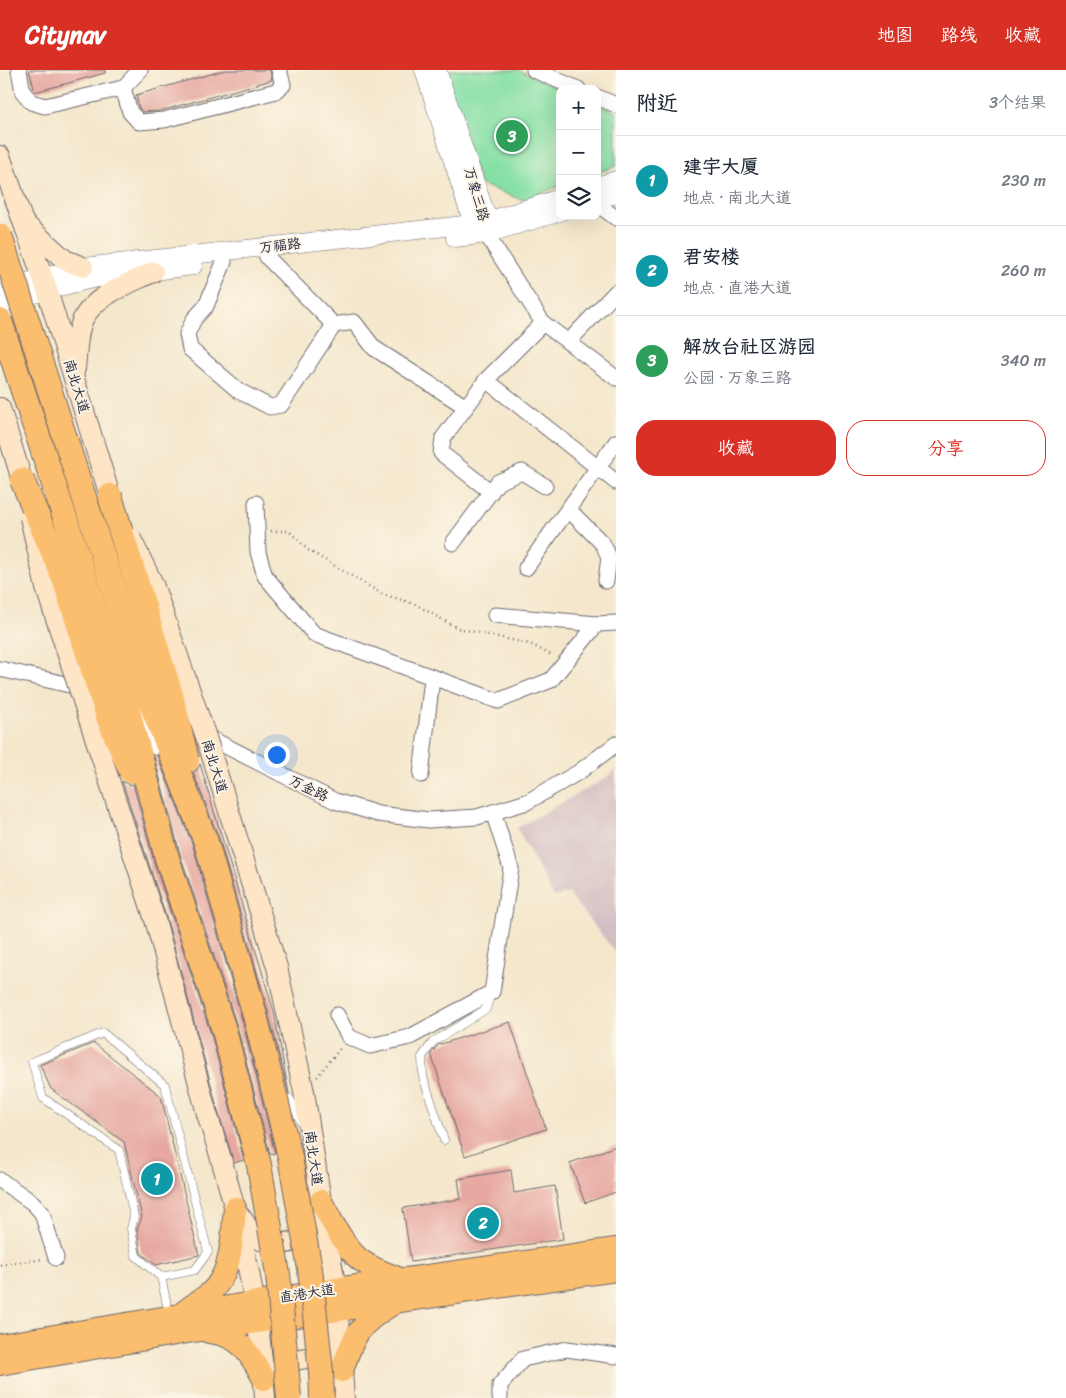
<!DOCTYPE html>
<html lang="zh">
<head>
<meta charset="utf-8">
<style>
	body { margin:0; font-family:Sriracha,"LXGW WenKai TC",sans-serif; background:#f6f6f7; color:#1f2937 }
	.controls { position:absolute; right:15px; top:15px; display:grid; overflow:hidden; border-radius:10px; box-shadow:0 5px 20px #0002 }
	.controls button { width:45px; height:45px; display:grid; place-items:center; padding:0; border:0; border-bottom:1px solid #e0e1e3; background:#fff; color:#1f2937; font:25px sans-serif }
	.you { position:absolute; left:276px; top:684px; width:18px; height:18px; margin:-12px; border:4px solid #fff; border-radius:50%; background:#1a73e8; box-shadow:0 0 0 8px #1a73e833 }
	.badge { display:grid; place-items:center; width:32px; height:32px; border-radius:50%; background:#d93025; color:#fff; font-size:16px; font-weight:700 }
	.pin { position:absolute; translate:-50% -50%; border:2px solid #fff; box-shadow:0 1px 5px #0006 }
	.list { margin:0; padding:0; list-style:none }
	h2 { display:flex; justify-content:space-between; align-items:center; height:65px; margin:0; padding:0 20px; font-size:21px }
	h2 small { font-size:16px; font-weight:400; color:#747a83 }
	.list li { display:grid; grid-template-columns:32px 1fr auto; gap:15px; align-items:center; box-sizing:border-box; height:90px; padding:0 20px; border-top:1px solid #e0e1e3 }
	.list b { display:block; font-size:19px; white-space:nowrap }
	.list p { margin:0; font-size:16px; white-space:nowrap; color:#747a83 }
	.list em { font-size:16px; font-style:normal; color:#747a83 }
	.actions { display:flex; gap:10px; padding:15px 20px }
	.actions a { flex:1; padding:11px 0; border:1px solid #d93025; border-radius:20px; text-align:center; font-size:18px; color:#d93025 }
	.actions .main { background:#d93025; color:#fff }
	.icon { flex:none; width:28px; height:28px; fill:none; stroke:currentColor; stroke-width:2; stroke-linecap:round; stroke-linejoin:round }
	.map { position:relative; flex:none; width:616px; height:1328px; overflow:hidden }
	header { display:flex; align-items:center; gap:30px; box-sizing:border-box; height:70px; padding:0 25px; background:#d93025; color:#fff }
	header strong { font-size:24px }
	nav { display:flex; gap:28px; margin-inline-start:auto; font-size:18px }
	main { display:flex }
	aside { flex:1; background:#fff }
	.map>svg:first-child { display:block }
	.industrial { fill:#d2bec2 }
	.green { fill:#86e0a6; stroke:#548170 }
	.building { fill:#e6a8a0 }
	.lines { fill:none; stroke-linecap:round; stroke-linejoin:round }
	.service-casing { stroke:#6c676e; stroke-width:9 }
	.minor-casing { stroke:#6c676e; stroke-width:17 }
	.tertiary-casing { stroke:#6c676e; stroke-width:19 }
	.secondary-casing { stroke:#6c676e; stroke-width:22 }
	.primary-casing { stroke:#6c676e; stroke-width:24 }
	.path { stroke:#6c676e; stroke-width:2.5; stroke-dasharray:1 4; stroke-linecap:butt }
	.service { stroke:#fff; stroke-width:8 }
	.minor { stroke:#fff; stroke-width:15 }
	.tertiary { stroke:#fff; stroke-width:18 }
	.secondary { stroke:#fde5c5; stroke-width:20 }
	.primary { stroke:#fbbe6e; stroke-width:22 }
	.service-bridge-casing { stroke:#6c676e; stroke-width:9; stroke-linecap:butt }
	.secondary-bridge-casing { stroke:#6c676e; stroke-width:22; stroke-linecap:butt }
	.trunk-bridge-casing { stroke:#6c676e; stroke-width:26; stroke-linecap:butt }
	.service-bridge { stroke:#fff; stroke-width:8 }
	.secondary-bridge { stroke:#fde5c5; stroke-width:20 }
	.trunk-bridge { stroke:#fbbe6e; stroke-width:24 }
	.labels { text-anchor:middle; stroke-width:4; stroke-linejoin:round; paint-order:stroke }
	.street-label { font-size:14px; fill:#22223b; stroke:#fcf5e5 }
</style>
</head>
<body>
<header>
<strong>Citynav</strong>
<nav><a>地图</a><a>路线</a><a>收藏</a></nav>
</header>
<main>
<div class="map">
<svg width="616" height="1328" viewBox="0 0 616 1328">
	<rect width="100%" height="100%" fill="#fcf5e5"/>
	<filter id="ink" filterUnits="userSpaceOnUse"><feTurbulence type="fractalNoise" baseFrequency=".02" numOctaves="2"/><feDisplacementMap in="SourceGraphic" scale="10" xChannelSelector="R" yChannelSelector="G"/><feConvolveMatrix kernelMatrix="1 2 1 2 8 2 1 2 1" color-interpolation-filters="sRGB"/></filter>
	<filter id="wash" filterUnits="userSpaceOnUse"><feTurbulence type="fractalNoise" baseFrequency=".0096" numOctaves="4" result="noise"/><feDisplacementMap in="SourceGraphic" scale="20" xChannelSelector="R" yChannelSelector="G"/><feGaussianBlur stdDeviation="1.12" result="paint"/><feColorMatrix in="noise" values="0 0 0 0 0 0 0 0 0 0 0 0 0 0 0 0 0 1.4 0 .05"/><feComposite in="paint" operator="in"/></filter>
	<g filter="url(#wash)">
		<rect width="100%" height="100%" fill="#f4e7cc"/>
		<path class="industrial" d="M616 698V883L568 823 554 827 517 758 606 708Z"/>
		<g class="green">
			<path d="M443 0H519L562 19H560V116L522 130 480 114Z"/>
			<path d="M597 34 616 42V96L597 103Z"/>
		</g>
		<g id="blocks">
			<g class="building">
				<path d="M29 0H105V3L35 22Z"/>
				<path d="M225 0H270L272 10 160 41 143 42 139 38 136 25Z"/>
				<path d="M157 685 193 776 243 953 275 1083 270 1084 237 956 180 784 154 686Z"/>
				<path d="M200 694 274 942 289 1024 269 945 219 768 193 702 197 700Z"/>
				<path d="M122 711 129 715 133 714 154 792 211 964 244 1090 234 1093 218 1041 167 850Z"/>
				<path d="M510 952 546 1059 465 1086 431 984 438 975Z"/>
				<path d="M94 973 161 1026 199 1185 156 1195 141 1183 137 1159 142 1147 124 1072 51 1019 40 995Z"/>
				<path d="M616 1076V1122L585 1133 570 1093Z"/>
				<path d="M511 1100 514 1123 555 1116 563 1169 411 1192 403 1138 461 1129 458 1109Z"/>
			</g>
		</g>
	</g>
	<g filter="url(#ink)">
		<use href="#blocks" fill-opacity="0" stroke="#6c676e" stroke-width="1"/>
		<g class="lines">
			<g class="service-casing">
				<g id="service">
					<path d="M290 1029 302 1054"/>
					<path d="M444 1070 423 1007 422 987 433 972 486 939 491 923"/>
					<path d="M161 1207 195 1200 208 1182 165 1015 103 963 32 992 43 1028 119 1080 134 1146 131 1159 136 1186 161 1207 169 1244"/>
				</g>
			</g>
			<g class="minor-casing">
				<g id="minor">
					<path d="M19 0 23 22 31 32 45 36 123 18 140 0"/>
					<path d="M534 0 578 19"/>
					<path d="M123 18 130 42 139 52 164 50 276 21 283 15 279 0"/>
					<path d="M597 27 616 35"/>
					<path d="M597 134 616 148"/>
					<path d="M486 164 543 253 616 308"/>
					<path d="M267 187 334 255"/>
					<path d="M224 192 206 236 194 249 187 264 190 279 239 321 270 337 281 335 334 255 354 252 374 278 466 337"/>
					<path d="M568 272 616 222"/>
					<path d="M486 310 616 412"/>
					<path d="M491 422 441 383 443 368 486 310 543 253"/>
					<path d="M256 433 258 482 265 506 314 564 498 631 551 610 597 554"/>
					<path d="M568 439 603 474 609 487 606 511"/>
					<path d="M453 473 498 412 522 402 545 416"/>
					<path d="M526 498 616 372"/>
					<path d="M495 545 597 554 616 553"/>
					<path d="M0 599 87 619"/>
					<path d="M174 650 335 731 378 744 429 750 477 747 527 732 579 702 616 674"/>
					<path d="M421 705 432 608"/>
					<path d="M337 945 349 967 370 976 410 967 492 922 511 798 493 742"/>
					<path d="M0 1110 33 1133 42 1143 56 1188"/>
					<path d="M500 1328V1315L523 1289 567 1279 616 1286"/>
				</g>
			</g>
			<g class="tertiary-casing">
				<g id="tertiary">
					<path d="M424 0 473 154 481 160"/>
					<path d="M437 0 488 151 487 161"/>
					<path d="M597 116 616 110"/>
					<path d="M597 130 616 124"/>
					<path d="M455 168 486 164 560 142"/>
					<path d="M0 221 43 207 83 197 473 154 488 151 560 128"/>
					<path d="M0 234 47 220 92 209 193 196"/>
				</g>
			</g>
			<g class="secondary-casing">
				<g id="secondary">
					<path d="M0 86 47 220 110 426"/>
					<path d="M27 156 65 190 83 197"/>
					<path d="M75 299C77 283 76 264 83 249 95 225 130 213 153 202"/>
					<path d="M0 338 22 410"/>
					<path d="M304 1022 321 1131 336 1219 344 1328"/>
					<path d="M207 1044C237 1135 260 1231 265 1328"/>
					<path d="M239 1145C245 1152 250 1162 256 1167 269 1177 295 1174 307 1166 310 1164 313 1160 315 1157"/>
					<path d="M275 1302C291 1292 298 1286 318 1288 324 1289 329 1289 333 1293"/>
				</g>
			</g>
			<g class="primary-casing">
				<g id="primary">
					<path d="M321 1131C330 1148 339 1167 352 1182 363 1196 384 1202 400 1209"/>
					<path d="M185 1241C193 1235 202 1229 210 1223 233 1202 232 1166 235 1138"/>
					<path d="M209 1262C241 1265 249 1283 264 1309"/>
					<path d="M0 1275 336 1219 616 1179"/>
					<path d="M0 1294 193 1261 616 1200"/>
					<path d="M342 1301C353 1266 359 1254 391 1235"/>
				</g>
			</g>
			<g class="path">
				<path d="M271 461H289L308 480 382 524 415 534 457 558 530 574 553 586"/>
				<path d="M317 1007 342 976"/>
				<path d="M0 1195 43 1189"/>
			</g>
			<use href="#service" class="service"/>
			<use href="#minor" class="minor"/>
			<use href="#tertiary" class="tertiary"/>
			<use href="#secondary" class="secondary"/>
			<use href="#primary" class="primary"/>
			<g class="service-bridge-casing">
				<path id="service-bridge" d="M141 638 154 680"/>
			</g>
			<g class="secondary-bridge-casing">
				<g id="secondary-bridge">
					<path d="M30 447 46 518 156 853 207 1044"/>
					<path d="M131 469 153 514 206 667 277 897 304 1022"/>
				</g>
			</g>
			<g class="trunk-bridge-casing">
				<g id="trunk-bridge">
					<path d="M0 166 148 626 206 772 256 949 290 1087 310 1199 321 1302 322 1328"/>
					<path d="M0 251 126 633 167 788 224 960 259 1095 278 1204 289 1328"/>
					<path d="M22 410 64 508 108 647 131 701"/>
					<path d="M110 426 171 625 187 690"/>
				</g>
			</g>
			<use href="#service-bridge" class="service-bridge"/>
			<use href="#secondary-bridge" class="secondary-bridge"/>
			<use href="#trunk-bridge" class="trunk-bridge"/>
		</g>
	</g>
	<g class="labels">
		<g class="street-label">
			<text transform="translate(477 124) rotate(74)" y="5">万象三路</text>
			<text transform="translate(280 175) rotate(-6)" y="5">万福路</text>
			<text transform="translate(77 316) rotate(73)" y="5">南北大道</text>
			<text transform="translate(215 696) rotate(73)" y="5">南北大道</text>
			<text transform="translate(309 718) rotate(26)" y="5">万金路</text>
			<text transform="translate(314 1088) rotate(82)" y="5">南北大道</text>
			<text transform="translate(307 1223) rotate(-9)" y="5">直港大道</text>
		</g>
	</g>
</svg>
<div class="controls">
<button>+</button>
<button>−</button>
<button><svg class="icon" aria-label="layers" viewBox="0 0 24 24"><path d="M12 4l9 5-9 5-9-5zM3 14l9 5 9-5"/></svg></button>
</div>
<div class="you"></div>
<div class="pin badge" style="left:157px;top:1109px;background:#0f9aa8">1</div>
<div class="pin badge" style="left:483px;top:1153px;background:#0f9aa8">2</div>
<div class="pin badge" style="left:512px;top:66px;background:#2e9e5b">3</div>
</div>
<aside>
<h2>附近<small>3个结果</small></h2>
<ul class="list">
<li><span class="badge" style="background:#0f9aa8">1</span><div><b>建宇大厦</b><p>地点 · 南北大道</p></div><em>230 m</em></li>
<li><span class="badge" style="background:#0f9aa8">2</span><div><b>君安楼</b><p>地点 · 直港大道</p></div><em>260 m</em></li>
<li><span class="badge" style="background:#2e9e5b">3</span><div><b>解放台社区游园</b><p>公园 · 万象三路</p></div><em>340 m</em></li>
</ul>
<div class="actions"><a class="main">收藏</a><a>分享</a></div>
</aside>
</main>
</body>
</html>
